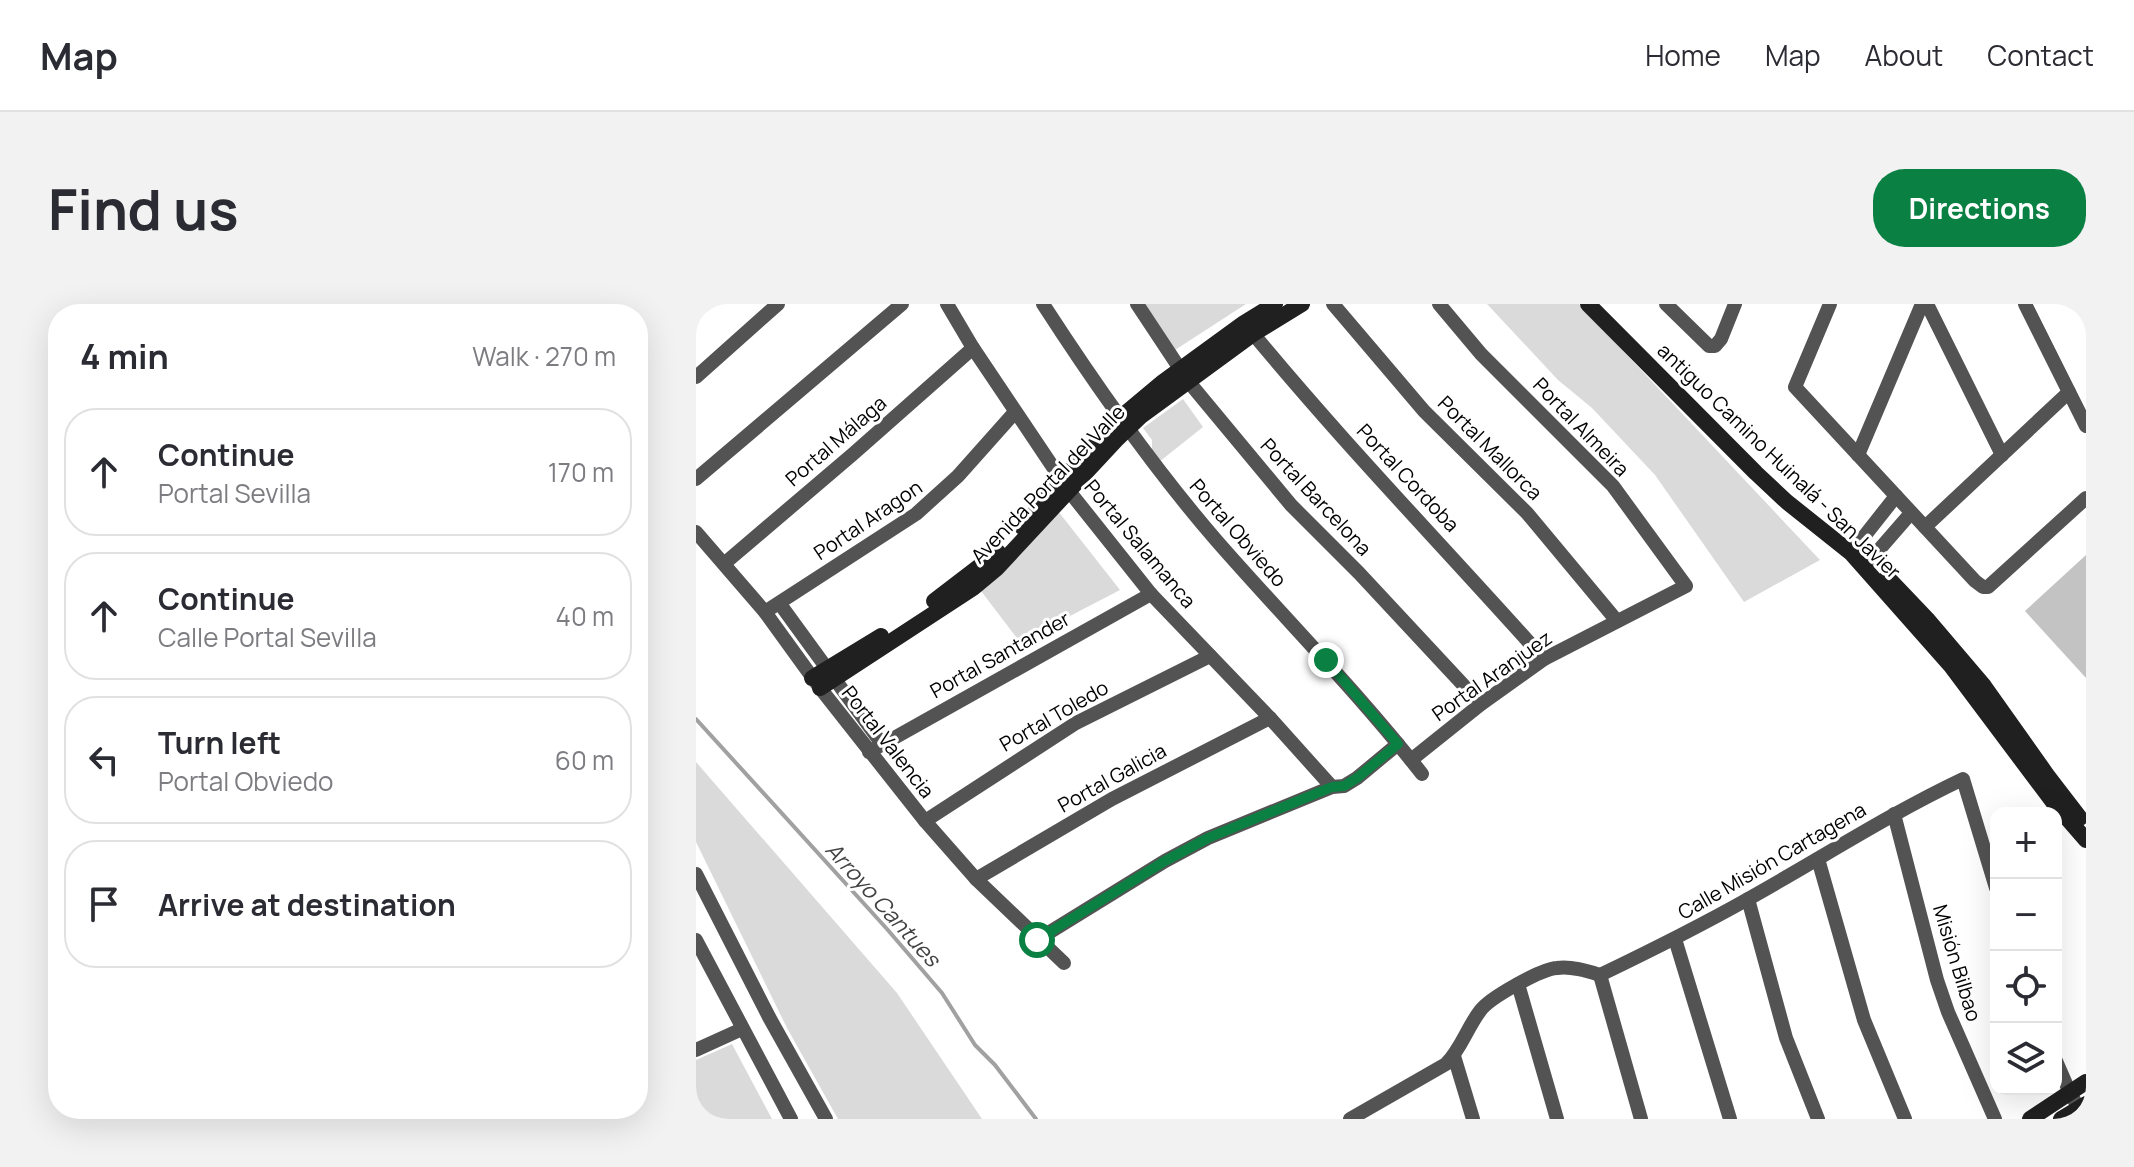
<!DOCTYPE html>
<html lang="en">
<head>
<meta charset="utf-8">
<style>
	body { margin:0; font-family:Manrope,sans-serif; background:#f2f2f3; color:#2b2b33 }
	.controls { position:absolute; right:24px; bottom:24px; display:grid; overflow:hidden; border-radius:16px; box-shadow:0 8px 32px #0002 }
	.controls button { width:72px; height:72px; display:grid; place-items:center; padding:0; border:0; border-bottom:2px solid #e1e1e2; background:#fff; color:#2b2b33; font:40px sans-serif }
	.stop { position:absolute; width:24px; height:24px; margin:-18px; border:6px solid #0b8043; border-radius:50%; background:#fff }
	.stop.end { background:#0b8043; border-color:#fff; box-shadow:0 2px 8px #0008 }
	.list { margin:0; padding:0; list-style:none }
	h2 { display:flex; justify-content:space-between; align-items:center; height:104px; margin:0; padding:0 32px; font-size:34px }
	h2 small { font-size:26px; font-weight:400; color:#7c7c81 }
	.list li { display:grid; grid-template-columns:52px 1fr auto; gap:24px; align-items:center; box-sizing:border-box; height:128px; margin:0 16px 16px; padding:0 16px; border:2px solid #e1e1e2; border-radius:32px }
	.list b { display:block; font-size:30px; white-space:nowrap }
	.list p { margin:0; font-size:26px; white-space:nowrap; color:#7c7c81 }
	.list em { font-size:26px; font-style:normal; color:#7c7c81 }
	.icon { flex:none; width:44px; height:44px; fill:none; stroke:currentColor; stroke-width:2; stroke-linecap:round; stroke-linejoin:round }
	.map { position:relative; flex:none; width:1390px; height:815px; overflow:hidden; border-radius:32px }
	header { display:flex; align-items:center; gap:48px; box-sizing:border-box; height:112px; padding:0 40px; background:#fff; border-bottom:2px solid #e1e1e2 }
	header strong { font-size:38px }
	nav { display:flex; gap:44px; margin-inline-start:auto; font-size:28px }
	.intro { display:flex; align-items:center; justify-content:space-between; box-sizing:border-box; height:192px; padding:0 48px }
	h1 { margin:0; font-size:56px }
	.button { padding:20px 36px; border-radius:32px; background:#0b8043; color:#fff; font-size:28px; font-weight:700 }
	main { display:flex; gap:48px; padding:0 48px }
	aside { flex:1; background:#fff; border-radius:32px; box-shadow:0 8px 32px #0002 }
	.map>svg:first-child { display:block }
	.green { fill:#dadada }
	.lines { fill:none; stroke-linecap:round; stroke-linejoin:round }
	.stream { stroke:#a1a1a1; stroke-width:4 }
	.building { fill:#c3c3c3 }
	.street { stroke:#535353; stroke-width:14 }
	.secondary { stroke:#202020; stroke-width:16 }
	.route { stroke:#0b8043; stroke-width:10 }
	.labels { text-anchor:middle; stroke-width:6; stroke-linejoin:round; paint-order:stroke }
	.street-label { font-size:20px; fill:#000; stroke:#fff }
	.water-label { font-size:22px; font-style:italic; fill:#424242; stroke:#fff }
</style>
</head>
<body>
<header>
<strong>Map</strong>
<nav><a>Home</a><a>Map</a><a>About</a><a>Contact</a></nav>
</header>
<div class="intro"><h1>Find us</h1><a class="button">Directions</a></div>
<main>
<aside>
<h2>4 min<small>Walk · 270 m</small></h2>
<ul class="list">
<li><svg class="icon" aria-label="ahead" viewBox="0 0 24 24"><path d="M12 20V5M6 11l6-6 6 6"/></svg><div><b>Continue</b><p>Portal Sevilla</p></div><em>170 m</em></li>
<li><svg class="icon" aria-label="ahead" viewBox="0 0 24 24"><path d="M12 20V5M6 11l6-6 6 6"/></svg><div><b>Continue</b><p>Calle Portal Sevilla</p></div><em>40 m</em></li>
<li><svg class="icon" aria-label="left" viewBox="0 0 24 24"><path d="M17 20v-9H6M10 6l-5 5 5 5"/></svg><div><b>Turn left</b><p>Portal Obviedo</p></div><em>60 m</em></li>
<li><svg class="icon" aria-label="arrive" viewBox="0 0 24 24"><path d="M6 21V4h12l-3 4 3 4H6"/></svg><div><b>Arrive at destination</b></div></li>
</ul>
</aside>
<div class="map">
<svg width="1390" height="815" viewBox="0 0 1390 815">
	<rect width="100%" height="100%" fill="#fff"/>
	<g class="green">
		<path d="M448 0H550L479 46Z"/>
		<path d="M791 0H883L1124 256 1048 298 959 171 896 104 862 76Z"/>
		<path d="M487 95 507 123 463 158 456 148V136L447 124Z"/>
		<path d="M362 207 424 286 324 338 285 287Z"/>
		<path d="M0 458 201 689 286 815H142L91 724 0 538Z"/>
		<path d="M36 740 76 815H0V756Z"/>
	</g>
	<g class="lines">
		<path class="stream" d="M0 415 191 625 246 689 279 741 299 761 340 815"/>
	</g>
	<path class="building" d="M1390 251V374L1329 307Z"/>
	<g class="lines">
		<g class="street">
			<path d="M251 0 277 44 373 187 455 290 574 414 636 483"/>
			<path d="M347 0C400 82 456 162 520 236 588 314 662 388 726 470"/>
			<path d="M441 0 492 77 595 201 663 269 785 400"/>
			<path d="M637 0 728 107 831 209 921 317"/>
			<path d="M970 0 1013 42H1019L1025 35 1039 0"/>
			<path d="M1134 0 1099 83 1279 277 1287 283H1292L1390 194"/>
			<path d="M1231 0 1306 151"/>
			<path d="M1329 0 1390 122"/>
			<path d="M550 21C645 137 749 244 848 355"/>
			<path d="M0 73 82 0"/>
			<path d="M1162 151 1226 0"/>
			<path d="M0 175 206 0"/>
			<path d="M1229 223 1373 88"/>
			<path d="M0 228 69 308 124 384 229 517 280 575 368 659"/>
			<path d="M1155 249 1200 192"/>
			<path d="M29 259 157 150 277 44"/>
			<path d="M1168 263 1215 209"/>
			<path d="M84 300 186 440"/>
			<path d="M69 308 220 210 262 172 319 108"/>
			<path d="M173 448 455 290"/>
			<path d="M715 456 785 400 848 355 990 282 917 182 785 50 743 0"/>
			<path d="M1198 510 1241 676 1252 708 1299 815"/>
			<path d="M229 517 380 419 514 352"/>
			<path d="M1122 555 1168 716 1209 815"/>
			<path d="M0 570 73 713 130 815"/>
			<path d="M280 575 416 495 574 414"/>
			<path d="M1052 595 1090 734 1122 815"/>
			<path d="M979 635 1034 815"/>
			<path d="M0 636 95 815"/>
			<path d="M341 636 469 557 512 534 636 483 648 482 661 474 702 440"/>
			<path d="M904 671C954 647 1004 622 1052 595 1124 555 1193 510 1267 475L1300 584"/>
			<path d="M904 671 945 815"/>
			<path d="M822 680 861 815"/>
			<path d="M0 746 46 725"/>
			<path d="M758 752 777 815"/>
			<path d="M1360 757 1374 789 1389 815"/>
			<path d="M654 815 750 760C765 745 771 724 784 707 793 694 845 665 861 664 875 662 891 667 904 671"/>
		</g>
		<g class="secondary">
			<path d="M892 0 1060 169 1091 198 1155 249 1255 362 1357 498 1390 536"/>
			<path d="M326 223 366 176 424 114 467 78 548 19 579 0"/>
			<path d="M1191 273 1231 315 1288 382 1351 471 1384 514"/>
			<path d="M238 297 302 248"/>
			<path d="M116 374 185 332"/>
			<path d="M124 384 277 284 301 264 420 136 445 112 557 30 606 0"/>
			<path d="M1334 815 1390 778"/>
			<path d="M1365 815 1390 800"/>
		</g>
	</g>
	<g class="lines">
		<path class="route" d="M341 636 469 557 512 534 636 483 648 482 661 474 702 440 630 356"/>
	</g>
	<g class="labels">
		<g class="street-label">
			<text transform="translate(885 123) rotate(46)" y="7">Portal Almeira</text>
			<text transform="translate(140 137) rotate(-41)" y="7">Portal Málaga</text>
			<text transform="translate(794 144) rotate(45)" y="7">Portal Mallorca</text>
			<text transform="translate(1083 157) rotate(44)" y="7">antiguo Camino Huinalá - San Javier</text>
			<text transform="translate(712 174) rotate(47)" y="7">Portal Cordoba</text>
			<text transform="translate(352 180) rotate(-46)" y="7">Avenida Portal del Valle</text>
			<text transform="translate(620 193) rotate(47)" y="7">Portal Barcelona</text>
			<text transform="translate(172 216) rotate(-34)" y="7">Portal Aragon</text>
			<text transform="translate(542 229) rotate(49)" y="7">Portal Obviedo</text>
			<text transform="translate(444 240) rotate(50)" y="7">Portal Salamanca</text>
			<text transform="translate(304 351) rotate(-29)" y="7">Portal Santander</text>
			<text transform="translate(796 372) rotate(-35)" y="7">Portal Aranjuez</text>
			<text transform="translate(358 412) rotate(-30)" y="7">Portal Toledo</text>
			<text transform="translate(192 438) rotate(52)" y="7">Portal Valencia</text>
			<text transform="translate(416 474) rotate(-29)" y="7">Portal Galicia</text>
			<text transform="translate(1076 557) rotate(-30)" y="7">Calle Misión Cartagena</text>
			<text transform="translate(1261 659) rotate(73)" y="7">Misión Bilbao</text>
		</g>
		<g class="water-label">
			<text transform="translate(187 600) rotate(48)" y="8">Arroyo Cantues</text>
		</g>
	</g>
</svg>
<div class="controls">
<button>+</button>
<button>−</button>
<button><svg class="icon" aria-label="locate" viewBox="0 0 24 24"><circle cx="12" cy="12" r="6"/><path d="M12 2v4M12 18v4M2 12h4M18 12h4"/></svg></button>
<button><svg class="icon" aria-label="layers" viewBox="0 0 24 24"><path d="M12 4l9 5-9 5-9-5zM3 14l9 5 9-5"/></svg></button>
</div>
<div class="stop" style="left:341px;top:636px"></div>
<div class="stop end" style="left:630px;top:356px"></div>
</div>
</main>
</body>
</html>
